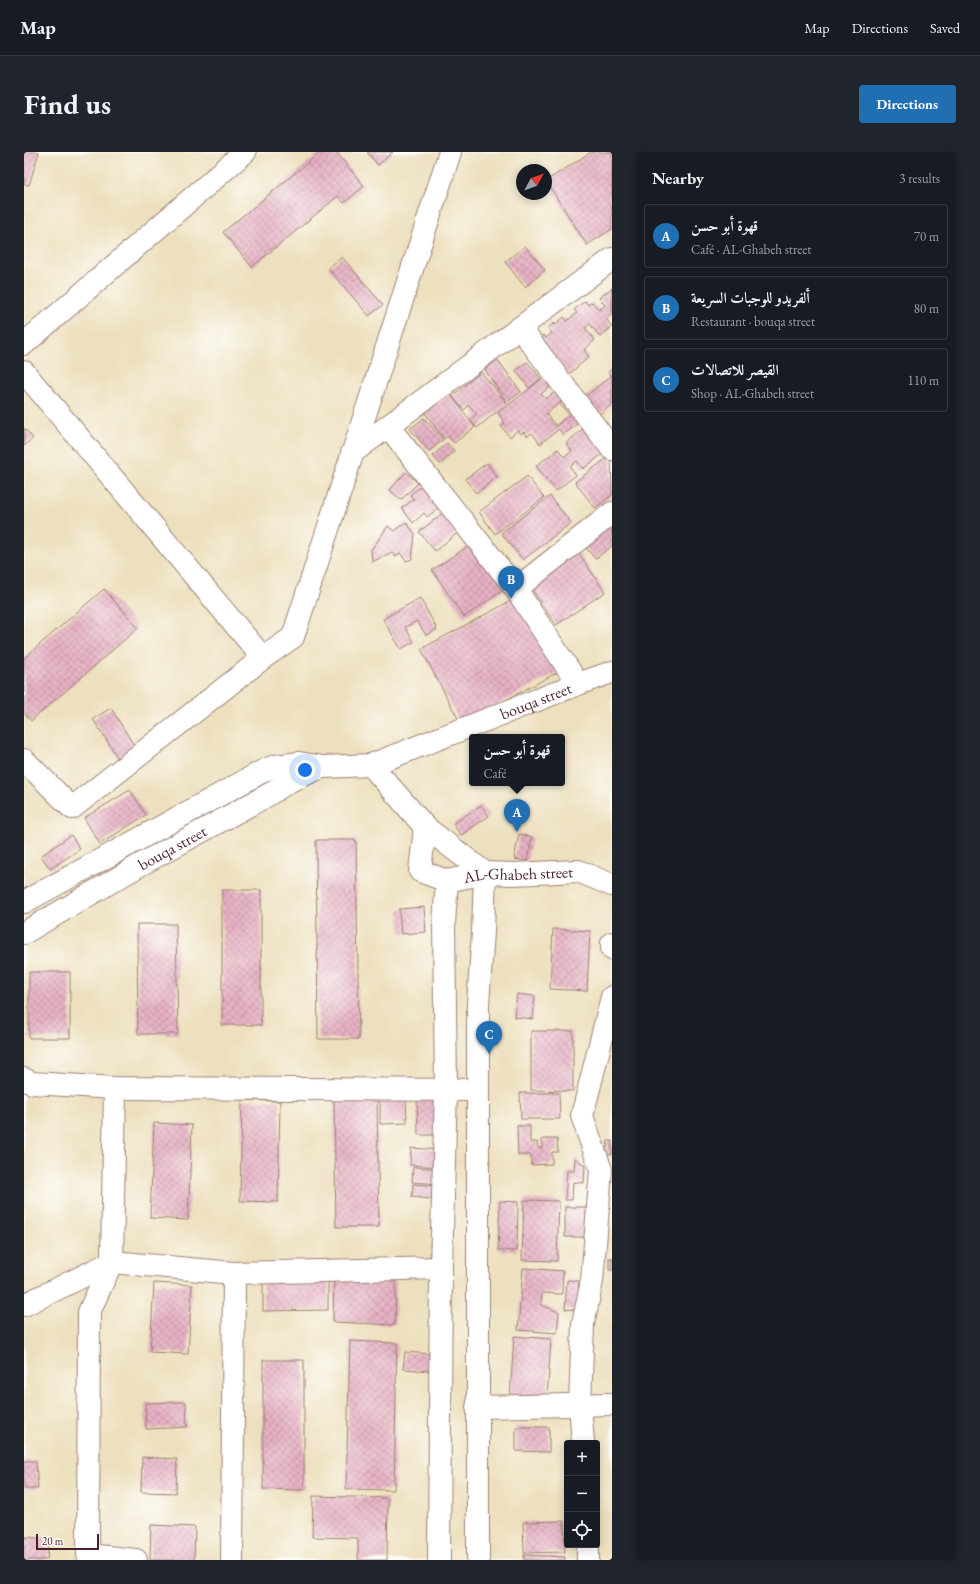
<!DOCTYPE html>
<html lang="en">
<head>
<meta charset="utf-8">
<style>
	body { margin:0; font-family:"EB Garamond",Amiri,serif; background:#20242c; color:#f1f3f6 }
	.controls { position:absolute; right:12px; bottom:12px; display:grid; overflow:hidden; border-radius:4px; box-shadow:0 2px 10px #0003 }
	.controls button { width:36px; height:36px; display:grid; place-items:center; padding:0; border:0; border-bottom:1px solid #363941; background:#171b24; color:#f1f3f6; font:20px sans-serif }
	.compass { position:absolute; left:492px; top:12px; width:36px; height:36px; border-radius:50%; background:#171b24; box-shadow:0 2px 10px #0003; rotate:49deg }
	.scale { position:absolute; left:12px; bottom:10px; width:63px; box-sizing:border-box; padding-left:4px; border:2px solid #4a1f2b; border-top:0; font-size:11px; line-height:14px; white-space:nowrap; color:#4a1f2b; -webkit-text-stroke:3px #fdfcf7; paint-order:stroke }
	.you { position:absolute; left:281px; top:618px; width:14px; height:14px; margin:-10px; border:3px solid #fff; border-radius:50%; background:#1a73e8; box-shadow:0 0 0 6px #1a73e833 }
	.badge { display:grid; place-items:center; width:26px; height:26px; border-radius:50%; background:#1f6fb2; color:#fff; font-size:13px; font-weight:700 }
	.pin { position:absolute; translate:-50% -33px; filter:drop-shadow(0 1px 2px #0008) }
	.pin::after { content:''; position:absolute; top:21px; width:14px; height:12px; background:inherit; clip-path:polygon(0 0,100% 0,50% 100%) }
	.popup { position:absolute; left:445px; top:582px; width:96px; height:52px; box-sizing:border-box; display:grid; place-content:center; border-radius:4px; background:#171b24; filter:drop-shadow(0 1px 3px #0005); font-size:13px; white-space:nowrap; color:#9ea1a6 }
	.popup b { font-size:15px; color:#f1f3f6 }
	.popup::after { content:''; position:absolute; left:50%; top:100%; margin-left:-8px; border:8px solid transparent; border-top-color:#171b24 }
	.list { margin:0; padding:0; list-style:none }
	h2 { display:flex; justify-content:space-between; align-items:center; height:52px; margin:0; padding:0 16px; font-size:17px }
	h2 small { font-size:13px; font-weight:400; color:#9ea1a6 }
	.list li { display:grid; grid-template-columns:26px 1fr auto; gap:12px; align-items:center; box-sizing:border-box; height:64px; margin:0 8px 8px; padding:0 8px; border:1px solid #363941; border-radius:4px }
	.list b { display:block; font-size:15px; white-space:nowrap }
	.list p { margin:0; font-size:13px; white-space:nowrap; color:#9ea1a6 }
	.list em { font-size:13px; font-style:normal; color:#9ea1a6 }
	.icon { flex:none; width:22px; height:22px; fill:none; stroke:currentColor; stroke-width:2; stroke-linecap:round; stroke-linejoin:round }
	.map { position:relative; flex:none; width:588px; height:1408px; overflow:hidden; border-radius:4px }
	header { display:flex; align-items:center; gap:24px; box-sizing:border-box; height:56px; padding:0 20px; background:#171b24; border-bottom:1px solid #363941 }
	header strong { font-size:19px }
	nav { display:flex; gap:22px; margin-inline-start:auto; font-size:14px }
	.intro { display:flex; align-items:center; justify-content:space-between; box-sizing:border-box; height:96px; padding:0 24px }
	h1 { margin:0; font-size:28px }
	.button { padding:10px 18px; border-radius:4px; background:#1f6fb2; color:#fff; font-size:14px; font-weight:700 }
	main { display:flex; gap:24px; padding:0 24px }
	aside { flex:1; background:#171b24; border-radius:4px; box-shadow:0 2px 10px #0003 }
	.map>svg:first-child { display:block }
	.building { fill:url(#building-cross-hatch) }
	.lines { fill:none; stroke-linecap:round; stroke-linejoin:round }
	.minor-casing { stroke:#9c8074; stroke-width:24 }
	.minor { stroke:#fff; stroke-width:22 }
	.labels { text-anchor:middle; stroke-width:3.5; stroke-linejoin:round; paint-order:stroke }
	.street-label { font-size:16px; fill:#4a1f2b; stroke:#fdfcf7 }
</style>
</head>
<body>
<header>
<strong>Map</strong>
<nav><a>Map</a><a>Directions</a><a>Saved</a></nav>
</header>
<div class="intro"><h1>Find us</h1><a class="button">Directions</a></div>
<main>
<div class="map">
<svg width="588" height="1408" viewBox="0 0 588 1408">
	<defs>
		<pattern id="building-cross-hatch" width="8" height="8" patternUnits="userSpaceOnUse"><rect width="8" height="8" fill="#e7b2c5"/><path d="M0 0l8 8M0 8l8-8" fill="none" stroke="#bd90a0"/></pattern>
	</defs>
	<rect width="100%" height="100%" fill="#fdfcf7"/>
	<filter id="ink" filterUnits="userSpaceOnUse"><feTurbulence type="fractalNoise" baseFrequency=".025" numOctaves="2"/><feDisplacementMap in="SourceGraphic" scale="8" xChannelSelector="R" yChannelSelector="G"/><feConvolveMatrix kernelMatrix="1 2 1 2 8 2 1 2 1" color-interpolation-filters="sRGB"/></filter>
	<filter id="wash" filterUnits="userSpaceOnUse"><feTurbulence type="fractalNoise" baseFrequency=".012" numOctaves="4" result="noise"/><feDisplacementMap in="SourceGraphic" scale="16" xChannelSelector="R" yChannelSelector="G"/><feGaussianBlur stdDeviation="0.9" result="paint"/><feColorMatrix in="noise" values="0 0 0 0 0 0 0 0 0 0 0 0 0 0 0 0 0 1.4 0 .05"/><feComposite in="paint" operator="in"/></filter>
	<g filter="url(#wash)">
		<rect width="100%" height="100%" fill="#ede0be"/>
		<g id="blocks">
			<g class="building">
				<path d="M0 0H15L5 33 0 32Z"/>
				<path d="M297 0H312L340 34 320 51 314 44 228 115 199 80Z"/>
				<path d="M343 0H369L354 13Z"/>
				<path d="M567 0H588V77L563 93 522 29Z"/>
				<path d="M501 94 521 118 501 135 481 110Z"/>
				<path d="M318 105 359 153 345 164 304 116Z"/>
				<path d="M588 136V162L582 167 588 175 576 185 566 172 561 176 571 188 560 198 565 205 545 222 515 186 519 183 522 186 528 181 524 176 530 171 531 173 540 165 543 169 553 161 550 158 561 149 564 153 568 150 575 158 581 153 575 146Z"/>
				<path d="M474 208 497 240 483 250 461 218Z"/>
				<path d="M503 210 517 226 505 236 492 219Z"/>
				<path d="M588 217V252L572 265 557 248 587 224 584 220Z"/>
				<path d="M457 220 483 251 453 276 446 268 453 262 445 253 440 258 428 244Z"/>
				<path d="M519 226 526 235 517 242 522 247 533 238 540 247 522 262 532 274 545 263 536 252 543 246 560 267 539 283 535 277 516 292 508 281 503 284 500 280 497 282 494 278 486 285 477 274 481 271 474 261Z"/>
				<path d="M426 242 451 275 430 291 424 284 420 287 401 261Z"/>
				<path d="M400 266 419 288 405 299 386 277Z"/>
				<path d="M565 272 585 297 559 317 553 309 546 315 552 323 532 339 512 314 534 297 540 305 548 299 542 291Z"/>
				<path d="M0 276 9 286 0 294Z"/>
				<path d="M423 291 430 299 416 312 409 304Z"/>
				<path d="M587 303 588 343 571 356 551 330Z"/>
				<path d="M463 311 473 325 452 341 441 327Z"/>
				<path d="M382 320 394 331 377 348 366 338Z"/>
				<path d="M503 324 520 346 471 382 455 360Z"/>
				<path d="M404 329 420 352 403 365 400 361 389 371 378 356 390 347 386 343Z"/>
				<path d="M526 344 547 371 499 408 477 381Z"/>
				<path d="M424 357 440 376 411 399 395 380Z"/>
				<path d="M588 366V394L571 407 557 389Z"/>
				<path d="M382 370 391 382 388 407 382 409 376 401 371 405 368 400 348 410 347 398 364 374 370 379Z"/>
				<path d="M449 391 481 437 440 465 408 418Z"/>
				<path d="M552 397 581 440 532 473 503 430Z"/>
				<path d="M80 437 114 476 7 569 0 561V506Z"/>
				<path d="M494 445 534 520 437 572 397 497Z"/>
				<path d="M396 446 413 477 402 483 393 469 381 475 390 490 377 497 359 467Z"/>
				<path d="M87 556 111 595 94 606 69 567Z"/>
				<path d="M106 638 122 663 76 692 60 666Z"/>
				<path d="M457 653 465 664 437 683 429 672Z"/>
				<path d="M495 682 508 685 503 709 490 707Z"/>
				<path d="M47 683 56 697 26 717 17 704Z"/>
				<path d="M292 688H332L335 887H294Z"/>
				<rect x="198" y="738" width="39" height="135"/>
				<path d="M400 755 402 780 377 782 375 757Z"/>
				<path d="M113 772H152L154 882H114Z"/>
				<path d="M529 777 566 779 563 839 526 837Z"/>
				<rect x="5" y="820" width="41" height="66"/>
				<path d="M493 842 511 844 509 867 490 865Z"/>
				<path d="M507 879H549V939L507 938Z"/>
				<path d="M496 941H535L536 967H497Z"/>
				<path d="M382 945 383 971 356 972V946Z"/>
				<path d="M353 946 355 1075H312L310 947Z"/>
				<path d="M416 947 417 983H394L393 948Z"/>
				<path d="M218 948 256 949 254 1050 216 1049Z"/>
				<path d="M130 971 168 973 164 1068 126 1066Z"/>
				<path d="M493 974H506V990H513L514 996H518V987H533L534 1000H528V1012L507 1013V1003H494Z"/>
				<path d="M584 989H588V1003L582 1002Z"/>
				<path d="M387 996 418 998 417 1015 386 1013Z"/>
				<path d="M551 1006 561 1014 560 1031 549 1030 548 1048H541L543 1019H550Z"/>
				<path d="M389 1015 418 1017 417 1032 388 1030Z"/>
				<path d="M389 1032 416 1034 415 1048 388 1045Z"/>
				<path d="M500 1048 535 1049 533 1109 498 1108Z"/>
				<path d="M476 1049 494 1050 493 1099 474 1098Z"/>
				<path d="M541 1055H562L563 1085H541Z"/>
				<rect x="585" y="1106" width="3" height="12"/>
				<path d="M499 1116 539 1119 538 1142 518 1141 517 1153 535 1160 533 1181 494 1178Z"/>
				<path d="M304 1121V1158L239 1159V1122Z"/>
				<path d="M310 1126 372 1129 371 1173 309 1170Z"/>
				<path d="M543 1128 555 1129 553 1158 541 1157Z"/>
				<path d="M130 1131 168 1133 164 1202 126 1200Z"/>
				<path d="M490 1184 527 1187 523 1248 486 1246Z"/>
				<path d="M326 1189 373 1191 370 1338 322 1337Z"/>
				<path d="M381 1200 408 1202 407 1219 379 1217Z"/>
				<path d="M239 1208H280V1338L239 1337Z"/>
				<path d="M162 1250 163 1275 122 1277 121 1251Z"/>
				<path d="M492 1275H525V1300L492 1299Z"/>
				<path d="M118 1305 153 1307 152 1341 117 1340Z"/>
				<path d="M0 1309H12L14 1337H0Z"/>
				<path d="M289 1344 364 1346 363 1408H334V1386L288 1385Z"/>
				<path d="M540 1369 541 1400 500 1401 499 1370Z"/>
				<path d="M127 1373 171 1375 170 1408H126Z"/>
				<path d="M0 1385 25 1387 23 1408H0Z"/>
				<path d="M500 1403 541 1405V1408H500Z"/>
			</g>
		</g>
	</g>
	<g filter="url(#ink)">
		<use href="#blocks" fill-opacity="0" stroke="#9c8074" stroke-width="1"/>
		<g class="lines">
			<g class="minor-casing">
				<g id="minor">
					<path d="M496 176 588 297"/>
					<path d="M0 192 221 0"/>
					<path d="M0 220 239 506"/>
					<path d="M364 274 492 437 554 532"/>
					<path d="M328 301 588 107"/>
					<path d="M492 437 588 361"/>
					<path d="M0 608 48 656 239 506 269 485 426 0"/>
					<path d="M347 613 401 675 461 721 459 780 454 852V1408"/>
					<path d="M401 675 396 719 423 729 420 771 422 937 417 1116 415 1408"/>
					<path id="s1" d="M423 729 461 721 490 722 554 719 588 733"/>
					<path id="s2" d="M0 750 239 619 251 614 275 611 299 615 347 613 554 532 588 520"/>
					<path id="s3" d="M0 781 116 713 244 643 266 629 298 615"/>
					<path d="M588 791V797"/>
					<path d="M0 927 8 931 91 936 454 938"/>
					<path d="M91 936 88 1110 65 1160 64 1403 112 1408"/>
					<path d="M0 1153 88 1110 210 1121 417 1116"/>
					<path d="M453 1255 588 1252"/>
					<path d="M559 1291 556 1253 559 1172 568 1129 577 1018 558 964 588 845"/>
					<path d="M564 1393V1408"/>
					<path d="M208 1408 210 1121"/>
				</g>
			</g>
			<use href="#minor" class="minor"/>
		</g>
	</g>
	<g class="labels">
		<g class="street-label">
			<text dy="6" stroke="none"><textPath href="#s2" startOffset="559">bouqa street</textPath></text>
			<text dy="6" stroke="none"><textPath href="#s3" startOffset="171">bouqa street</textPath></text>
			<text dy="6" stroke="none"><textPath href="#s1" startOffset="72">AL-Ghabeh street</textPath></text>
		</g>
	</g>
</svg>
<div class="controls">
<button>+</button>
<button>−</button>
<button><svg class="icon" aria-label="locate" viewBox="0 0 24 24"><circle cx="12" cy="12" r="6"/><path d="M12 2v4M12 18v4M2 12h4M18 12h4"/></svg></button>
</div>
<svg class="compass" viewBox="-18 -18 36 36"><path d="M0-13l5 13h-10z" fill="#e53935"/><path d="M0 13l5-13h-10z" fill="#9ea1a6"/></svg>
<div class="scale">20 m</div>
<div class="you"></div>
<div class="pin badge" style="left:493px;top:680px">A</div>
<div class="popup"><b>قهوة أبو حسن</b>Café</div>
<div class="pin badge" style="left:487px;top:447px">B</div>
<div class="pin badge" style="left:465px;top:902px">C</div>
</div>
<aside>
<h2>Nearby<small>3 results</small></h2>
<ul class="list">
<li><span class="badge">A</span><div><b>قهوة أبو حسن</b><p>Café · AL-Ghabeh street</p></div><em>70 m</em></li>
<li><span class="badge">B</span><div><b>ألفريدو للوجبات السريعة</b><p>Restaurant · bouqa street</p></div><em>80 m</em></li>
<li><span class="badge">C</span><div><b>القيصر للاتصالات</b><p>Shop · AL-Ghabeh street</p></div><em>110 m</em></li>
</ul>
</aside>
</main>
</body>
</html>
